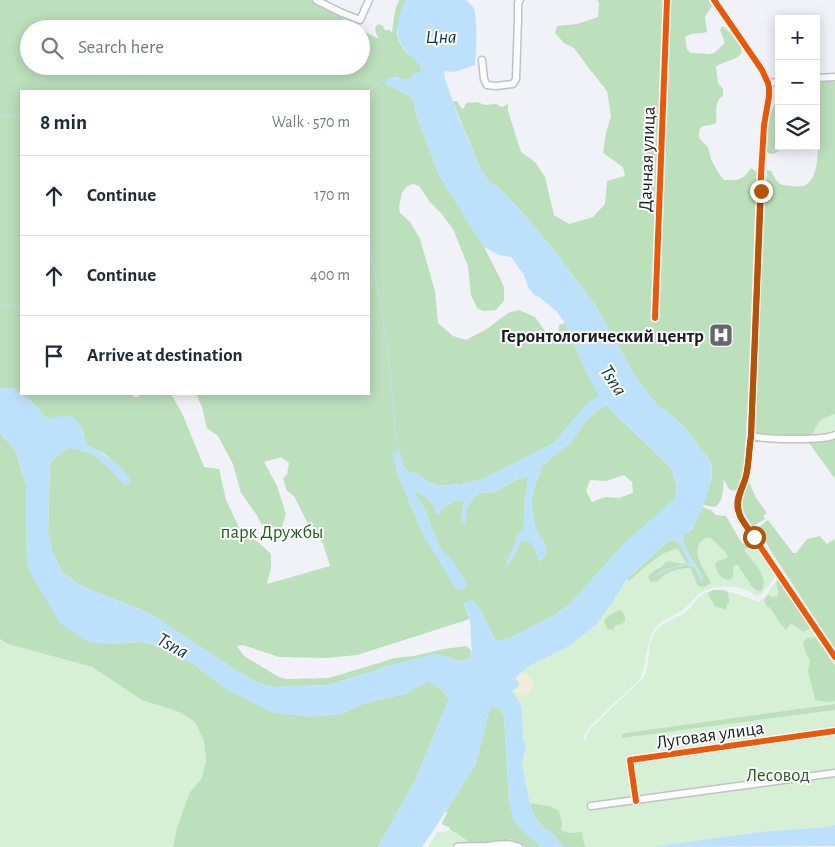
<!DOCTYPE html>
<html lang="en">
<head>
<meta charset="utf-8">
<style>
	body { margin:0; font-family:"Alegreya Sans",sans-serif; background:#f2f2f3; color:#1f2937 }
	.controls { position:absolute; right:15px; top:15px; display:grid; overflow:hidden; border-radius:0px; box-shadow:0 2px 12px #0003 }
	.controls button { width:45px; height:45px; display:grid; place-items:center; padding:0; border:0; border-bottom:1px solid #e0e1e3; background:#fff; color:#1f2937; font:25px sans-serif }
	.stop { position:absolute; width:15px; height:15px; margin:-11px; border:4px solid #b45309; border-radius:50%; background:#fff }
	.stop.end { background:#b45309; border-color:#fff; box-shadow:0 1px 5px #0008 }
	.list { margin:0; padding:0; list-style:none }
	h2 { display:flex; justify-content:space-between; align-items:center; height:65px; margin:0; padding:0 20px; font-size:21px }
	h2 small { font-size:16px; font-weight:400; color:#747a83 }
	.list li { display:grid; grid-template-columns:32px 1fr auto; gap:15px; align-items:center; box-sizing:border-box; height:80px; padding:0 20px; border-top:1px solid #e0e1e3 }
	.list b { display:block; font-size:19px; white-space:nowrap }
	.list em { font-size:16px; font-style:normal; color:#747a83 }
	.icon { flex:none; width:28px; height:28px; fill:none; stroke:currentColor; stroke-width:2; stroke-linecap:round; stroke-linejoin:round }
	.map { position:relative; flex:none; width:835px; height:847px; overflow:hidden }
	.search { position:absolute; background:#fff; box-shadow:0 2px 12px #0003; left:20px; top:20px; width:350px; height:55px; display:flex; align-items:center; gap:12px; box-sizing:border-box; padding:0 18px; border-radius:28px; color:#747a83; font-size:19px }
	.panel { position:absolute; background:#fff; box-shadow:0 2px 12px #0003; left:20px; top:90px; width:350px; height:305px; border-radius:0px }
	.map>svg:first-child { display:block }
	.green { fill:#d5f0d5 }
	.forest { fill:#bcdfbc; fill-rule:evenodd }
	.sand { fill:#f1ecda }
	.water { fill:#bee1fb }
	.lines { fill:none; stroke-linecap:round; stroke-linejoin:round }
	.stream { stroke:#bee1fb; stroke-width:1 }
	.minor-casing { stroke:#c0c1c6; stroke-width:9 }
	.minor { stroke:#fdfdfe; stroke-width:6 }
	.cycleway-casing { stroke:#fefefe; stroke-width:9 }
	.cycleway { stroke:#e8590c; stroke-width:6 }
	.route { stroke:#b45309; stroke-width:6 }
	.labels { text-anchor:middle; stroke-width:4; stroke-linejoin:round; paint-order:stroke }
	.street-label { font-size:19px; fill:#1b1c20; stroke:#fefefe }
	.poi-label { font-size:19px; font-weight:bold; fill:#1b1c20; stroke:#fefefe; text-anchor:end }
	.park-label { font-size:19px; fill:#235f1c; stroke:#fefefe }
	.water-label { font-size:20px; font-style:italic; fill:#0f364c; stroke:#fefefe }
</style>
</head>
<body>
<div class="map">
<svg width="835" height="847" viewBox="0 0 835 847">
	<rect width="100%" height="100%" fill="#f0f2f8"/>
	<g class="green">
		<path d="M835 414V435L811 439C816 423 819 419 835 414Z"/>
		<path d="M707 538C715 539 725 550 728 557L725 559 721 560 719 575C723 579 726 581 732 579L734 564 738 565 754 589 757 591H761L755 563 744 549 749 548 750 546 757 547 775 571V577L761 595 756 596C753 594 749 591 746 590 732 585 710 584 698 595 692 600 688 607 681 611 668 620 659 618 652 634 645 649 647 665 640 679L589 727 585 734 583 740H586L587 735 591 728 644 677C650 665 647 651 652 639 658 623 667 623 681 615 691 610 694 600 703 594 717 585 744 596 758 602L765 597 778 578 835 663V704L625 733 622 735V738L835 710V825L826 827 759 832 652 847H585L582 832 569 833 561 830 562 823 550 806 530 803 522 765 526 745 523 739 522 707 507 688 515 678 529 666 568 647 596 625 612 603 627 579 629 581C643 569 660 550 678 548L687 563 680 562 658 567 659 580C668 572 678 568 690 568L693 574 695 582 708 586 710 584 711 581C704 569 694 558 699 544L704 539Z"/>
		<path d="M0 639 8 644 92 667 142 700 179 712 195 722 204 741 206 760 202 778 190 792 177 827 173 847H0Z"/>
		<path d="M449 827 452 831 458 834 473 845 489 844 512 839 526 847H428L438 831 440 833 449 830Z"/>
	</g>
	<g class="forest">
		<path d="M0 0H314L359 29H29V66H361V30L379 39 376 33 375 28 378 24 383 26 385 30H389L392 32 395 11 399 0H406C403 7 396 27 397 34 398 40 402 48 406 52 412 57 419 61 422 69L420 72 408 80 395 77 386 84 410 96 414 102 417 117 440 177 484 247 502 282 504 288V301L496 310 483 311 477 308 471 295 468 266 453 229 440 212 430 202 419 186 413 184 406 187 402 193 399 207 400 213 410 222 420 239 435 291 438 323 453 336 466 340 487 329 508 313 519 310 535 317 550 338 553 339 558 336 559 325 565 323 587 373 600 396 587 404 554 443 487 477 469 483 439 486 430 483 416 473 408 472 404 467 397 473 424 536 452 560 439 547 425 510 414 493 416 491C427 496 434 502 436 514H439L440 510 451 503 462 499 464 502 461 518 466 525V512L470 502 479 493 495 492 516 480 527 476 528 478 524 508V523L523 529 517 537 508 566 522 540C536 540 535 551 539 561L545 556 546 545 535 529 532 510V500L533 490 539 476 543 465 571 442 584 423 596 411 606 405 670 467C676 478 677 486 676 498L624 544 569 605 553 616 510 638 503 640H495L479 607 464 604 470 619 357 655 326 658 279 657 243 645 237 646 244 656 279 677 285 679 329 678 395 658 414 656 443 649 466 646 471 650 472 657 465 660H456L445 656 388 666 374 671 328 685 272 687 256 682 239 672 149 613 81 586 63 573 53 554 48 532 50 463 63 451 69 448 77 449 92 454 106 465 124 471 106 455 86 445 82 428 67 416 49 420 43 415 37 407 28 398 12 388H0ZM21 91H369V394H196L202 407 207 428 218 436 233 464 241 493 256 514 267 534 281 530 286 514 277 486 264 462 281 457 289 463 287 474 283 479 287 491 294 496 307 522 323 544 330 566 267 584 271 568V554C262 546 255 537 243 536L226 500 219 469 204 467 182 413 171 394H142L136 398 130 394H21ZM624 475 632 482 633 493 619 498 605 497 592 502 586 491 590 480 606 481Z"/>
		<path d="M597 0H708L712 6 705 17 707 32C699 35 695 31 685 37L687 49 690 53 710 54 714 53 724 44V40L720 30 722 26C728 29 732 35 736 40 754 60 725 59 716 67L718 83 723 89V96C714 100 717 114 716 123 705 129 699 120 699 138L708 147 711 159 719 174 724 180C739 180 742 181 751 168L760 174 745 455 746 473 736 490 732 491 728 488 724 479C723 489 724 501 715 507L703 505C707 492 716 474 710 461L682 424 656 404 633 373 595 305 549 244 522 212 499 188 489 182 480 168 453 102 455 101H457L462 109 464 108 466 103 477 102 485 105 496 104 502 107 508 104V111L521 152 535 162 545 177 554 215 569 224 593 217 605 204 607 181 625 176 623 167 603 153 606 133 611 116 607 91 588 67 574 48 564 43 555 33 557 26 577 24 598 17 599 3Z"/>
		<path d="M835 78V414C819 419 817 423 811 438L835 435V479L804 436 754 434 767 170 771 171C778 183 777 185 791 186 795 186 800 187 803 186 821 181 818 141 818 127L816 125V80Z"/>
		<path d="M779 92V146H785C780 151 773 157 766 152L768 121Z"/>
		<path d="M0 433 15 450 26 485 27 563 61 624 109 644 142 642 160 647 195 665 229 691 339 715 367 702 405 694 427 681C437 685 443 690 449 699L415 781 378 847H173L177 827 190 792 202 778 206 760 204 741 195 722 179 712 142 700 92 667 8 644 0 639Z"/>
		<path d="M749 482 756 498 767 513 763 516 765 519 752 527C742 509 735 500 749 482Z"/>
		<path d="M702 507 711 510 716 515 726 516 742 543 750 546 749 548 744 549C751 561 771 576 761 591H757L752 587 738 565H734L733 575 732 579 728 580C720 579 716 572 715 564L718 561 725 559 728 557C726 552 724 551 720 547 712 539 708 533 699 544 694 558 704 569 711 582L710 584C694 593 696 577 690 568 681 568 673 570 665 575 661 577 660 581 654 582 650 582 650 581 648 577 654 569 660 569 666 562L669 561C675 563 681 563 686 563L678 549C660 550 643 570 629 581L627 579 668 541 674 540 678 541 689 562V563C676 565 667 569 656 576 663 572 684 562 692 566 696 567 699 576 701 580L703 577C697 566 684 550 682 537L692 529Z"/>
		<path d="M768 520 793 553H796L807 539 820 536 827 544 835 539V649L769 548 759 527Z"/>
		<path d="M777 581H779C789 595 800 609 810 623L809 629 803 632 791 623 786 630C777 623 775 610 766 605L764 600 768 595 773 597 778 596C779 591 776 586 777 581Z"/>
		<path d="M713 590H722L727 591 729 598V603L727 604V608L725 610 721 608 715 607C713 601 709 598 708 593Z"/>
		<path d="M619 610C625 612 625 616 625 621L622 624 615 625 613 630 607 629 604 621 607 617Z"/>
		<path d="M815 637 835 666V701L826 702 815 700 808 671 810 661 805 651 803 642 807 638Z"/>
		<path d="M835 704V710L622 738V735L625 733Z"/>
		<path d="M494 707 500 708 503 713 504 716 509 802 526 834 542 847H526L512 839 489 844 473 845 458 834 452 831 449 827 443 825 442 823 447 813 446 811 475 765 483 737 488 715 490 709Z"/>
		<path d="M530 803 550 806 559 811 562 823 561 830 569 833 582 832 585 847H563L551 832 544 828 534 816Z"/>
	</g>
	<path class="sand" d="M522 673C524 673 528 675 530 677 535 682 532 692 527 696L512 691 517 688 519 684 518 681 515 678 519 674Z"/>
	<g class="water">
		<path d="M406 0H466C469 3 472 5 474 9 478 23 476 50 475 65L454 72 445 71 444 75 456 111 480 168 489 182 499 188 522 212 549 244 595 305 633 373 656 404 682 424 710 461C717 474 701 518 691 529 689 533 685 535 682 537 684 550 696 565 703 577V580H701C699 576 697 568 693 566 682 561 663 574 653 577 662 568 677 566 689 563V562L678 542 674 540 668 541 627 579 612 603 596 625 568 647 529 666 515 678 519 682V686L512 691 522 707 523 739 526 745 522 765 530 803 534 816 544 828 551 832 563 847H542L526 834 513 820 509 802 504 716 503 713 500 708 494 707 490 709 488 715 483 737 475 765 437 825 422 847H378L415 781 449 699C443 690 437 685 427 682L405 694 367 702 339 715 310 717 274 713 229 691 195 665 160 647 142 642 109 644 88 642 61 624 32 576 27 563 26 485 15 450 0 433V388H12L28 398 37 407 43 415 49 419C54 418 60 416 65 416 81 415 83 433 86 445 101 452 124 466 131 481L128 484 124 485 106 465 92 454 77 449 69 448 63 451 50 463 48 532 53 554 63 573 81 586 149 613 239 672 256 682 272 687 328 685 374 671 388 666 433 654 445 656 456 660H465L472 657 470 619 464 603 472 599 479 607 495 640H503L510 638 553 616 569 605 624 544 675 498C678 486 676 478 670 467L606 405 596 411 584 423 571 442 543 465 539 476 533 490 532 500V510L535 529 546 545 545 556 538 561C536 551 535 540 522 540L508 566 506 563 517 537 523 529 524 523V508L528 478 527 476 516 480 495 492 479 493 470 502 466 512V525L463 524 461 518 464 502 462 499 451 503 440 510 439 515 436 514C433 500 429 500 419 492L416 491 414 492 425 510 439 547 452 560 463 576 467 586 463 590 456 589 424 536 397 473 393 454 396 452 400 453 404 467 408 472 416 473 430 483 439 486 469 483 487 477 554 443 587 403 599 396 587 373 565 323 557 312 539 297 534 295 528 287 524 275 511 257 499 255 484 247 440 177 417 117 414 102 410 96 386 84 387 79C394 75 401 79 408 80L412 78V74L420 72 422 69C419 62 414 59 409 54 391 37 397 20 406 0Z"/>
		<path d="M835 825V846L652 847 759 832 826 827Z"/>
	</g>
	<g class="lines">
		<g class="stream">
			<path d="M367 91 382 81 388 83"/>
			<path d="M0 116H21"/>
			<path d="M369 248 374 268 388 349 395 429 399 452"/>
			<path d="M0 306H16L21 308"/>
		</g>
		<g class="minor-casing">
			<g id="minor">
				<path d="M316 0 342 13 360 20 369 0"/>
				<path d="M714 0 762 70 768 83 769 88V96L764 125 761 175 751 436C749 448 749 460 747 472 744 489 733 500 741 518L835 657"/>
				<path d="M482 60 484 79 487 85 496 86 513 84 516 79 518 19V3L520 0"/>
				<path d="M816 78 835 77"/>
				<path d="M768 83 779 82"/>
				<path d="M655 318 667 0"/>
				<path d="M751 436C770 440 788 439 807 439 817 438 826 439 835 435"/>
				<path d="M636 801 630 760 835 731"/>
				<path d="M591 806 835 773"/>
				<path d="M457 847C467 846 477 846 486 846 498 845 508 842 519 847"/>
			</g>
		</g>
		<use href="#minor" class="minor"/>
		<g class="cycleway-casing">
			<g id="cycleway">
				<path d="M714 0 762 70 768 83 769 88V96L764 125 761 175 751 436C749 448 749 460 747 472 744 489 733 500 741 518L835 657"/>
				<path d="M655 318 667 0"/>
				<path d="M636 801 630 760 835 731"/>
			</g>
		</g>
		<use href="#cycleway" class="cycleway"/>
	</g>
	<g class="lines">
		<path class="route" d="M754 537C749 529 740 520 738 510 735 498 743 487 746 476 749 463 749 449 751 436L761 191"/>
	</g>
	<defs>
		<g id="hospital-square" transform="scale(1.25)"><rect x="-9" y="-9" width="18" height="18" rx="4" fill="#66676c" stroke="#fefefe"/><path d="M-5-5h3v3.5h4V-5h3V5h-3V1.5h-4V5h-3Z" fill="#fff"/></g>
	</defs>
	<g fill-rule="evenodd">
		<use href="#hospital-square" x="721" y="335"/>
	</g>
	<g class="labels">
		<g class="street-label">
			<text transform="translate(646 159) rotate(-88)" y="7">Дачная улица</text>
			<text transform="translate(710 734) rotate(-8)" y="7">Луговая улица</text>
		</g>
		<g class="poi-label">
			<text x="704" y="342">Геронтологический центр</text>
		</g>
		<g class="park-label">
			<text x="272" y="538">парк Дружбы</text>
			<text x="778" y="781">Лесовод</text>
		</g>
		<g class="water-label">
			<text x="441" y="43">Цна</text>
			<text transform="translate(614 380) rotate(57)" y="7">Tsna</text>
			<text transform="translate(173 645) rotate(29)" y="7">Tsna</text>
		</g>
	</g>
</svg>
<div class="controls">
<button>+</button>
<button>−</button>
<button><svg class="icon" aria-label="layers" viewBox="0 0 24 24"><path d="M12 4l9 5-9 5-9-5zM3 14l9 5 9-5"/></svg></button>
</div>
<div class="stop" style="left:754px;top:537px"></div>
<div class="stop end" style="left:761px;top:191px"></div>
<div class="search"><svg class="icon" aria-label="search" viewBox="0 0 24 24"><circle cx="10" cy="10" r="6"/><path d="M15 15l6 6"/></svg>Search here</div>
<section class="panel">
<h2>8 min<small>Walk · 570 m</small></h2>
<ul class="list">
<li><svg class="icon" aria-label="ahead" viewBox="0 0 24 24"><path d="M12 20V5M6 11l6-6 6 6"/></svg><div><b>Continue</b></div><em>170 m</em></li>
<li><svg class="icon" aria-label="ahead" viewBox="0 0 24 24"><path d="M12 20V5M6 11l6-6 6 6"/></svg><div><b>Continue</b></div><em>400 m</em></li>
<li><svg class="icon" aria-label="arrive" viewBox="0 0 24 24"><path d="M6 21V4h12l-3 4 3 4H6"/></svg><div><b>Arrive at destination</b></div></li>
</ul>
</section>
</div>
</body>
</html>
